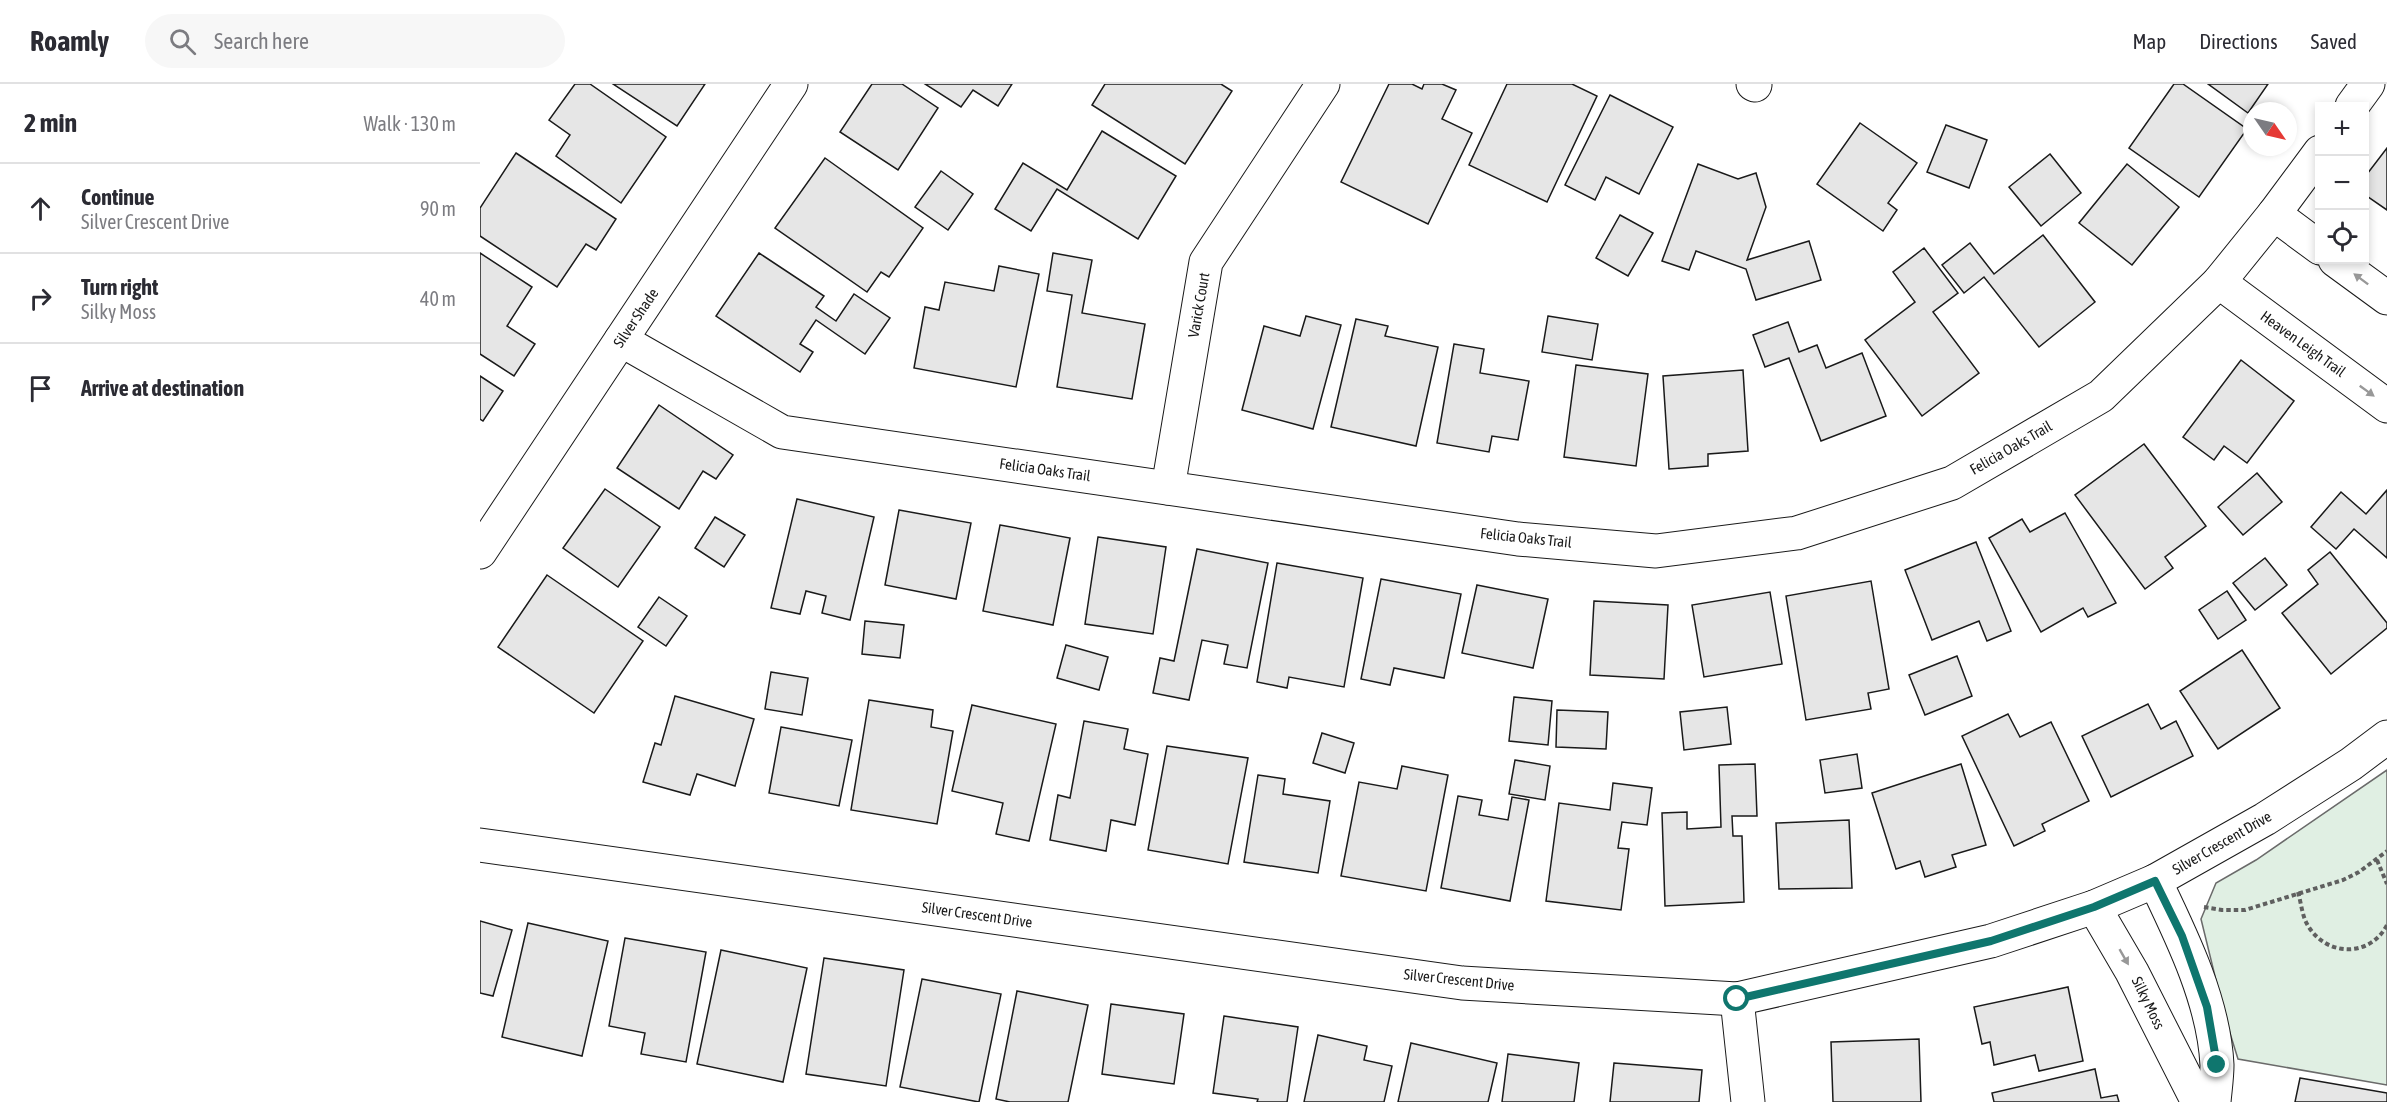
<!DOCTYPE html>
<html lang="en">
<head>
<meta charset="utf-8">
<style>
	body { margin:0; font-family:"Asap Condensed",sans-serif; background:#f7f7f7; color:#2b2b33 }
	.controls { position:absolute; right:18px; top:18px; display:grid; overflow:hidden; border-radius:0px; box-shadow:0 3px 9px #0003 }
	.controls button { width:54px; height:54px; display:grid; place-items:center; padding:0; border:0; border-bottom:2px solid #e1e1e2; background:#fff; color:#2b2b33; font:30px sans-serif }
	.compass { position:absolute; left:1763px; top:18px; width:54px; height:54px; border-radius:50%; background:#fff; box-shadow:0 3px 9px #0003; rotate:124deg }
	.stop { position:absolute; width:18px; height:18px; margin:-14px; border:4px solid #0f766e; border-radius:50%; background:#fff }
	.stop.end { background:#0f766e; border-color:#fff; box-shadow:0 2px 6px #0008 }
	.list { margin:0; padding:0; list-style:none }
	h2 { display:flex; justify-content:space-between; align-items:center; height:78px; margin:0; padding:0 24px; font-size:26px }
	h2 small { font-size:20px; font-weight:400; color:#7c7c81 }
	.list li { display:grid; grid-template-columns:39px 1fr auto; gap:18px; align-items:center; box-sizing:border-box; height:90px; padding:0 24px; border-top:2px solid #e1e1e2 }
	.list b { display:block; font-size:22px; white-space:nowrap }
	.list p { margin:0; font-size:20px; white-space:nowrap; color:#7c7c81 }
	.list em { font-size:20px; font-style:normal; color:#7c7c81 }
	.icon { flex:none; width:33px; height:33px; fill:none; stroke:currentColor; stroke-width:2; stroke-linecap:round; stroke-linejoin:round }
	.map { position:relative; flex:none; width:1907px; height:1018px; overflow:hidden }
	header { display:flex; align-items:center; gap:36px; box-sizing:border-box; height:84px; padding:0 30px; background:#fff; border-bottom:2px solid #e1e1e2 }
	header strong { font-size:28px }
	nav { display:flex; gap:33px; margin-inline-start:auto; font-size:21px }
	.search { width:420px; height:54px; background:#f7f7f7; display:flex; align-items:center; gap:15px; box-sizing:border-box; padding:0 21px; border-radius:33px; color:#7c7c81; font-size:22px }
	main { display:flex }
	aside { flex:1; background:#fff }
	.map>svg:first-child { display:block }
	.green { fill:#e0efe3; stroke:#6a6a6a; stroke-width:1.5 }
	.building { fill:#e6e6e6; stroke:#1a1a1a; stroke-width:1.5 }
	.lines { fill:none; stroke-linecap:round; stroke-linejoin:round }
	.minor-casing { stroke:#1a1a1a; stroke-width:35 }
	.path { stroke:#5f5f5f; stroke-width:4; stroke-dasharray:4.5 3; stroke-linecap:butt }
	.minor { stroke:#fff; stroke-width:33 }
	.oneway { fill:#989898 }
	.route { stroke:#0f766e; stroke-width:8 }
	.labels { text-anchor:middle; stroke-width:4.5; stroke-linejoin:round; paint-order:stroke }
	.street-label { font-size:15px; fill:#1a1a1a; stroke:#fff }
</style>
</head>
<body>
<header>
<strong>Roamly</strong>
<div class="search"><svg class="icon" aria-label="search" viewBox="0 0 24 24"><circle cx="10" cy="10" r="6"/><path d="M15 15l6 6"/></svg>Search here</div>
<nav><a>Map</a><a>Directions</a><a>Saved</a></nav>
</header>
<main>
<aside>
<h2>2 min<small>Walk · 130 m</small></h2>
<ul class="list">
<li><svg class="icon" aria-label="ahead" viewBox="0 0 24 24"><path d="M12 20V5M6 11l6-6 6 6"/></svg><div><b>Continue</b><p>Silver Crescent Drive</p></div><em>90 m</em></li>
<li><svg class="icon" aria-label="right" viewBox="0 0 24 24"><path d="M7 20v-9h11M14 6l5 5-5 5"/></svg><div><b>Turn right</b><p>Silky Moss</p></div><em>40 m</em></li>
<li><svg class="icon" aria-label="arrive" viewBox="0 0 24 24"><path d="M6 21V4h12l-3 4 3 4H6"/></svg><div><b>Arrive at destination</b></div></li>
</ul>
</aside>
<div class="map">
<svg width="1907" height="1018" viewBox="0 0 1907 1018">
	<rect width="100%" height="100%" fill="#fff"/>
	<path class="green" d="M1907 686V1001L1758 975 1745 933 1721 835 1736 799 1776 776Z"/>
	<g class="building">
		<path d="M95 0H110L186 53 141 119 76 72 90 51 69 36Z"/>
		<path d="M133 0H225L197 42Z"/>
		<path d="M392 0H422L458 24 418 86 360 48Z"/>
		<path d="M445 0H532L518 22 493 6 481 23Z"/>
		<path d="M625 0H741L752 7 705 80 612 21Z"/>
		<path d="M909 0H932L942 5 944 0H962L976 6 962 35 992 49 948 140 861 98Z"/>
		<path d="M1027 0H1092L1117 12 1067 118 989 81Z"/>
		<path d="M1694 0H1703L1767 45 1719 113 1649 64Z"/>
		<path d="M1728 0H1788L1768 29Z"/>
		<path d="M1130 11 1193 43 1159 110 1126 93 1115 116 1085 101Z"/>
		<path d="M1380 39 1437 79 1408 119 1417 126 1403 147 1337 100Z"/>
		<path d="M1466 41 1507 56 1489 104 1447 88Z"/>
		<path d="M622 47 696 92 658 155 577 105 551 147 515 125 543 79 587 106Z"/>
		<path d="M1907 64V126L1884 110V94Z"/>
		<path d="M36 69 136 135 116 166 106 160 77 203 0 152V124Z"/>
		<path d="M1570 70 1601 109 1561 142 1529 103Z"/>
		<path d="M345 74 443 144 409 193 401 188 387 208 295 144Z"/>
		<path d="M1218 80 1258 95 1276 89 1286 123 1267 176 1329 157 1341 196 1276 216 1266 185 1216 167 1209 186 1182 177Z"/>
		<path d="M1647 80 1699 123 1652 181 1599 139Z"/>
		<path d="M461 87 493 110 468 146 435 123Z"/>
		<path d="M1140 131 1173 149 1148 192 1116 174Z"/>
		<path d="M1563 151 1615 218 1559 263 1504 193 1484 209 1462 181 1490 159 1514 190Z"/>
		<path d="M1444 164 1478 209 1453 228 1499 289 1442 332 1385 256 1435 218 1413 188Z"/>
		<path d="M0 169 52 203 27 242 55 260 34 292 0 270Z"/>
		<path d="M279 169 344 212 336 223 356 237 374 210 410 234 385 270 336 236 320 260 333 268 320 288 236 232Z"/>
		<path d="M573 169 612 176 602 229 665 240 652 315 577 303 592 211 567 207Z"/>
		<path d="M519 182 559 190 536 303 434 284 445 223 459 226 465 198 514 207Z"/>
		<path d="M826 232 861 241 833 345 762 326 784 242 820 252Z"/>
		<path d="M1068 232 1118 240 1112 276 1062 268Z"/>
		<path d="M876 235 908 242 905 252 958 263 936 362 851 343Z"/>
		<path d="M1308 238 1319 268 1337 261 1346 284 1382 269 1406 332 1341 357 1309 274 1285 283 1273 251Z"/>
		<path d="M974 260 1004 265 1000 289 1049 297 1038 356 1012 352 1009 368 957 359Z"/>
		<path d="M1761 276 1814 317 1767 379 1744 362 1734 376 1703 353Z"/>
		<path d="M1096 281 1168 290 1156 382 1084 373Z"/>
		<path d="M1263 286 1268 367 1228 370V382L1189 385 1183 292Z"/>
		<path d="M0 292 23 307 3 337 0 335Z"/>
		<path d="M179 321 253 371 236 395 223 387 199 425 137 384Z"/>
		<path d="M1664 360 1726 442 1685 473 1693 484 1665 505 1595 411Z"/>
		<path d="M1777 389 1802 418 1763 451 1738 423Z"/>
		<path d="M125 405 180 443 138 503 83 464Z"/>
		<path d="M1907 406V474L1874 445 1856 465 1831 443 1861 408 1886 430Z"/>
		<path d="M317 415 394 433 370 536 342 529 346 512 326 507 320 530 291 524Z"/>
		<path d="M419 426 491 439 476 515 405 501Z"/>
		<path d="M1585 429 1636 519 1608 533 1603 524 1561 548 1509 454 1542 435 1550 448Z"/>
		<path d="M235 433 265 451 244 483 215 464Z"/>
		<path d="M520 441 590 454 573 541 503 527Z"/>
		<path d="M618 453 686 463 673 550 605 540Z"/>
		<path d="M1496 458 1531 547 1507 557 1499 537 1452 556 1425 486Z"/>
		<path d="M717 465 788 479 767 584 744 580 748 561 722 556 709 616 673 609 680 574 694 577Z"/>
		<path d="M1850 468 1907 539V544L1851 590 1802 529 1838 500 1828 486Z"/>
		<path d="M1785 474 1807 501 1775 526 1753 499Z"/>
		<path d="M797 479 883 494 864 603 809 593 807 604 777 598Z"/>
		<path d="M67 491 163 557 114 629 18 563Z"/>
		<path d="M901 495 981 510 964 594 914 584 910 601 881 595Z"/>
		<path d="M1391 497 1409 605 1388 609 1391 625 1326 636 1306 512Z"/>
		<path d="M997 501 1068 515 1053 584 982 569Z"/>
		<path d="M1747 507 1766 536 1738 555 1719 526Z"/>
		<path d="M1290 508 1302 580 1224 593 1212 521Z"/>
		<path d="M179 513 207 532 186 562 158 543Z"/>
		<path d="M1114 517 1188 521 1184 595 1110 591Z"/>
		<path d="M385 537 424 541 420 574 382 570Z"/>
		<path d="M586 561 628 573 619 606 577 594Z"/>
		<path d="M1762 566 1800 624 1738 665 1700 607Z"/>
		<path d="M1477 572 1492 612 1445 631 1429 591Z"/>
		<path d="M291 588 328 594 322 631 285 625Z"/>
		<path d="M195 612 274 635 255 702 217 690 210 711 163 698 175 659 181 661Z"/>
		<path d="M1034 613 1072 617 1068 661 1029 657Z"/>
		<path d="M389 616 453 626 451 643 473 647 457 740 371 726Z"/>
		<path d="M1668 620 1681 645 1696 637 1713 672 1631 713 1602 652Z"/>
		<path d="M492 621 576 640 549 757 516 750 523 719 472 707Z"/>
		<path d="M1247 623 1251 660 1204 666 1200 628Z"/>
		<path d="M1077 626 1128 628 1126 665 1076 663Z"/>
		<path d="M1528 630 1540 653 1571 638 1609 717 1562 740 1565 747 1534 762 1482 652Z"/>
		<path d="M604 637 648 645 644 665 668 670 655 741 631 736 626 767 570 756 578 711 590 714Z"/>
		<path d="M301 643 372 656 359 722 289 709Z"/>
		<path d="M842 649 874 659 865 689 833 679Z"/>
		<path d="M687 662 768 674 748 780 668 766Z"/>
		<path d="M1377 670 1382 704 1345 709 1340 676Z"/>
		<path d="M1035 676 1070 682 1065 716 1029 710Z"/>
		<path d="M1275 680 1277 732H1252L1253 752H1262L1264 818 1185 822 1182 729 1207 728V745L1241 743 1239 681Z"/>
		<path d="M1481 680 1506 761 1472 771 1476 783 1445 793 1440 777 1416 785 1392 709Z"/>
		<path d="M922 682 968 691 946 807 861 792 879 698 917 705Z"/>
		<path d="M778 691 805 695 803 710 850 717 838 789 764 778Z"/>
		<path d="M1133 699 1172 704 1167 741 1142 738 1138 764 1149 765 1141 826 1066 817 1079 719 1130 726Z"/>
		<path d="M978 712 1002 716 999 731 1028 736 1032 713 1049 716 1030 817 961 804Z"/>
		<path d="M1369 736 1372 804 1299 805 1296 739Z"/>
		<path d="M0 837 32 846 13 912 0 909Z"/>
		<path d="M48 839 128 857 102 972 22 953Z"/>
		<path d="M145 854 226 868 206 978 161 970 165 949 129 942Z"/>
		<path d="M241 866 327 884 303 998 217 980Z"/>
		<path d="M344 874 424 886 406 1002 326 990Z"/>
		<path d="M442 895 521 910 499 1018 420 1003Z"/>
		<path d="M1588 903 1603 977 1559 987 1555 971 1514 981 1510 958 1502 960 1494 923Z"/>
		<path d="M537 907 608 921 588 1018H530L516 1015Z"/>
		<path d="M631 920 704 930 694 1000 622 990Z"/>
		<path d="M744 932 818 943 807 1018H777L778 1015 733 1009Z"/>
		<path d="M838 951 887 962 884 976 912 982 904 1018H824Z"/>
		<path d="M1439 955 1441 1018H1353L1351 958Z"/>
		<path d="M931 959 1017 979 1008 1018H918Z"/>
		<path d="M1028 970 1099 979 1094 1018H1022Z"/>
		<path d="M1134 979 1222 986 1219 1018H1130Z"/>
		<path d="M1615 985 1621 1014 1637 1011 1639 1018H1514L1512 1009Z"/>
		<path d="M1820 994 1907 1009V1018H1815Z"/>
	</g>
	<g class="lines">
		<g class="minor-casing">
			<g id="minor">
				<path d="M1273 0 1275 1"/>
				<path d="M1872 22 1888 0"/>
				<path d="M1794 130 1840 164"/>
				<path d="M1855 176 1907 214"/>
				<path d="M1739 198 1907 322"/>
				<path d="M141 256 302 348 1038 455 1176 467 1317 449 1472 399 1621 312 1739 198 1794 130 1840 68"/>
				<path d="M688 404 726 178 843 0"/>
				<path d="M0 468 311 0"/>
				<path d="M0 761 982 899 1257 915 1511 857 1614 823 1675 797 1785 735 1871 680 1907 653"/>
				<path d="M1675 797C1702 853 1734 918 1737 981 1737 993 1735 1006 1734 1018"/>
				<path d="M1614 823 1652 888 1718 1018"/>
				<path d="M1257 915 1268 1018"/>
			</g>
		</g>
		<g class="path">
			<path d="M1897 776 1907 800"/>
			<path d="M1818 808C1821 818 1822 831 1827 840 1845 873 1890 874 1907 841"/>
			<path d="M1724 823 1742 826H1765L1863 796 1879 788 1907 767"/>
		</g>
		<use href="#minor" class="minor"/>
	</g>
	<defs><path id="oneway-solid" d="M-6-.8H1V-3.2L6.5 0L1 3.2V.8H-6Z" transform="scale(1.5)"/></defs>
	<g class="oneway">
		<use href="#oneway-solid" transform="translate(1881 195) rotate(-143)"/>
		<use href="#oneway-solid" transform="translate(1887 307) rotate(36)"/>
		<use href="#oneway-solid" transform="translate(1644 873) rotate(60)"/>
	</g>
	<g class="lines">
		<path class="route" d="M1257 915 1511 857 1614 823 1675 797 1702 852 1727 923 1737 981"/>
	</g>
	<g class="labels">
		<g class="street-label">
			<text transform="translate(719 221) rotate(-80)" y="5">Varick Court</text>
			<text transform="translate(156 234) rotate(-56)" y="5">Silver Shade</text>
			<text transform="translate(1823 260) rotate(36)" y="5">Heaven Leigh Trail</text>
			<text transform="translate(1531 364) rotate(-30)" y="5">Felicia Oaks Trail</text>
			<text transform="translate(565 386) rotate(8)" y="5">Felicia Oaks Trail</text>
			<text transform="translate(1046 454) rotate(6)" y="5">Felicia Oaks Trail</text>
			<text transform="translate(1742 759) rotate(-30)" y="5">Silver Crescent Drive</text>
			<text transform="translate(497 831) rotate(8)" y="5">Silver Crescent Drive</text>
			<text transform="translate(979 896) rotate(6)" y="5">Silver Crescent Drive</text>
			<text transform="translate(1668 919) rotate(64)" y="5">Silky Moss</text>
		</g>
	</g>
</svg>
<div class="controls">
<button>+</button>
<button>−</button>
<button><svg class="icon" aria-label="locate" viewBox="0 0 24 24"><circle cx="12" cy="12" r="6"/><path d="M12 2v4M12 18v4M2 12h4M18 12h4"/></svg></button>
</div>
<svg class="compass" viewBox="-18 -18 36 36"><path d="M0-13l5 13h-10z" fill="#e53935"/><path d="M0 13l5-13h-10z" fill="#7c7c81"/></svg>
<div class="stop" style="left:1257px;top:915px"></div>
<div class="stop end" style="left:1737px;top:981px"></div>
</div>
</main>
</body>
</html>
